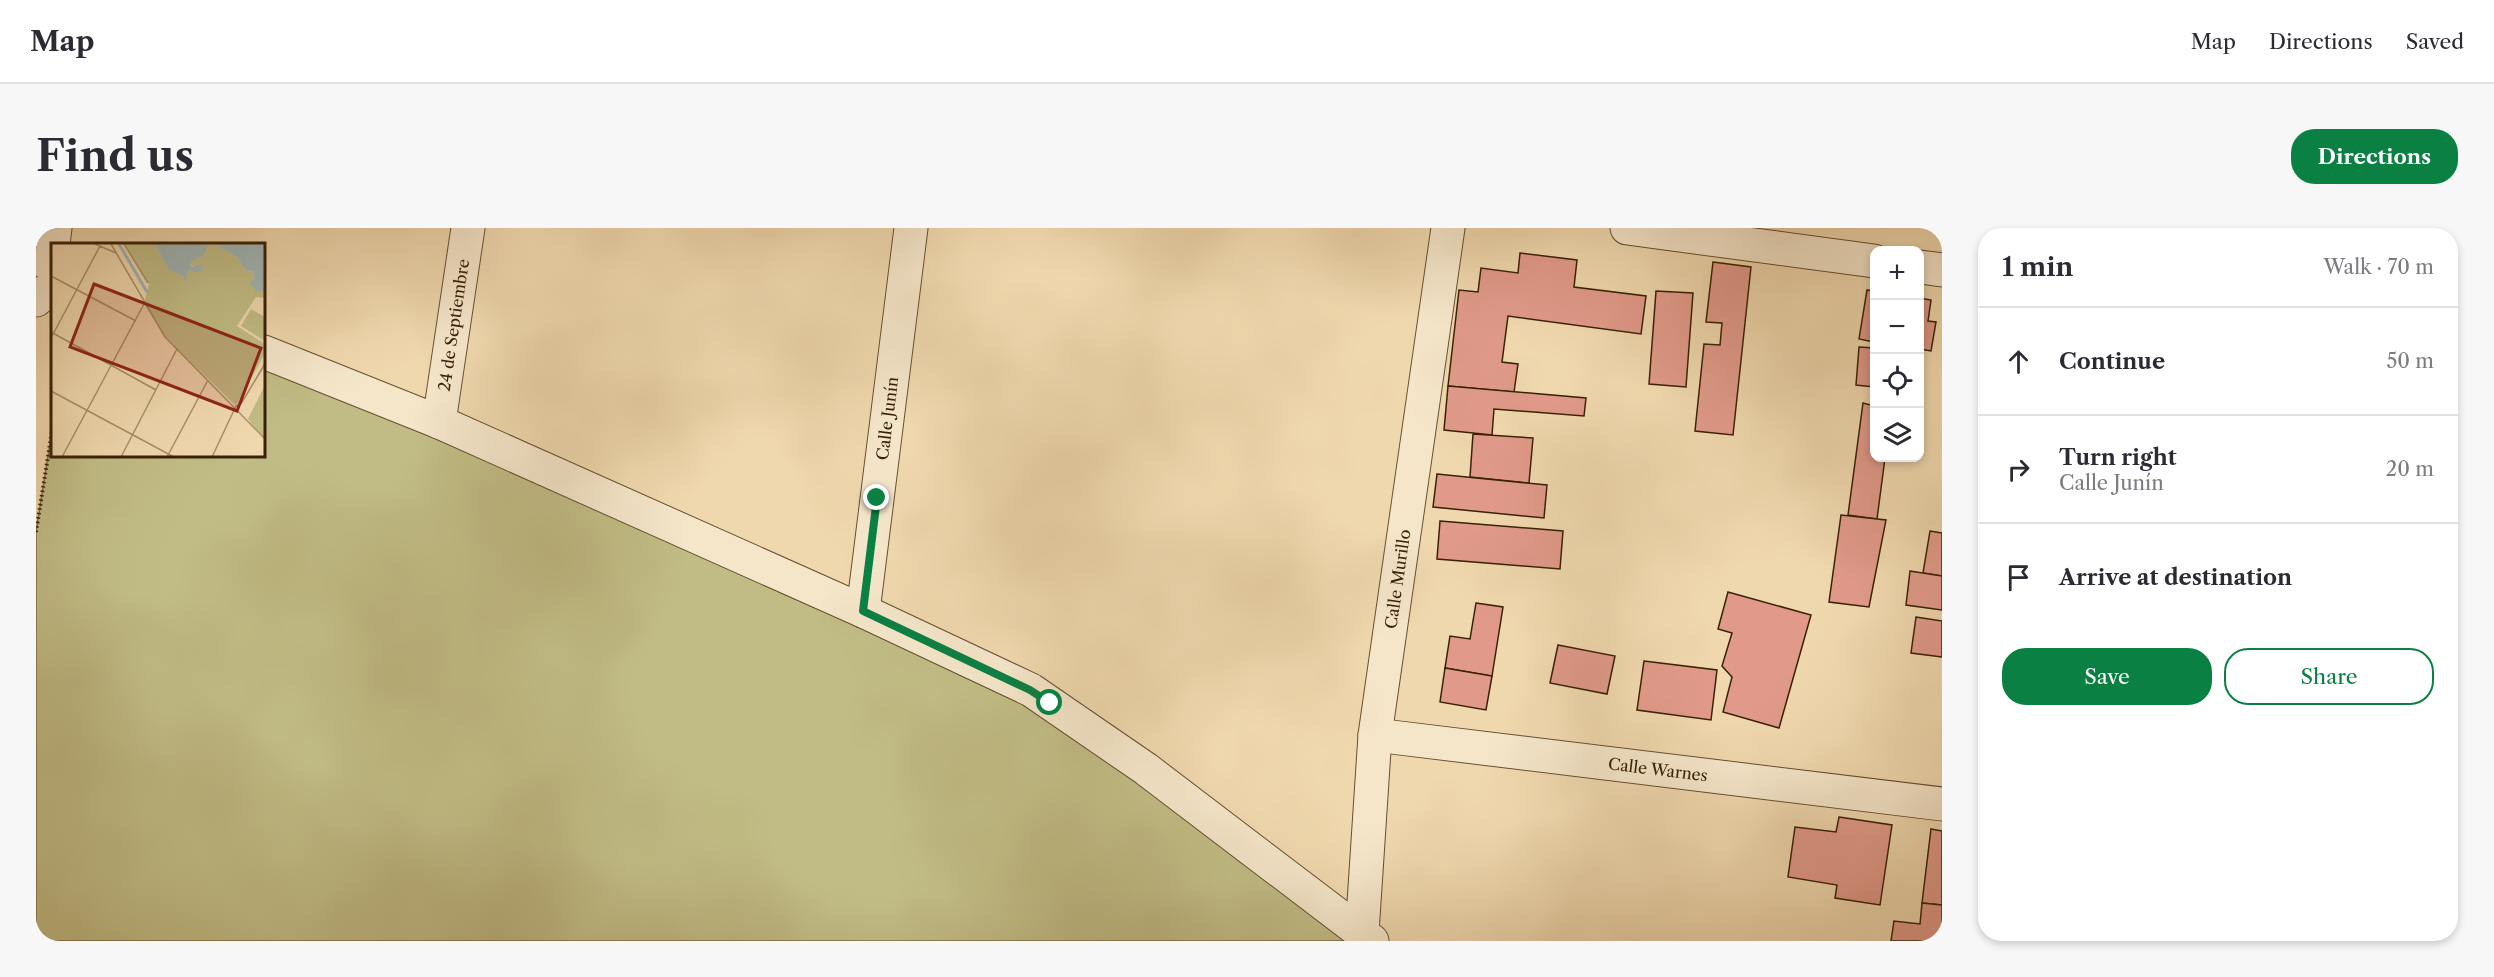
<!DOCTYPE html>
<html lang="en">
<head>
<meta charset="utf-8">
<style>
	body { margin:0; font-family:"Libre Caslon Text",serif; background:#f7f7f7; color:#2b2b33 }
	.controls { position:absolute; right:18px; top:18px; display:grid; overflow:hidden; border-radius:12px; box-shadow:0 3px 9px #0003 }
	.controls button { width:54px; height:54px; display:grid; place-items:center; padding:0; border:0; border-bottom:2px solid #e1e1e2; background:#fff; color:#2b2b33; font:30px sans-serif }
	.stop { position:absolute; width:18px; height:18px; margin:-14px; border:4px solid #0b8043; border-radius:50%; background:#fff }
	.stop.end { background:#0b8043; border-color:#fff; box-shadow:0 2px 6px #0008 }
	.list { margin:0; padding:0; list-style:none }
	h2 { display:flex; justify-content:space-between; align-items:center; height:78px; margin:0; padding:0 24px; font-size:26px }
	h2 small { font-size:20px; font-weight:400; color:#7c7c81 }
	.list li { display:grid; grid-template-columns:39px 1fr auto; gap:18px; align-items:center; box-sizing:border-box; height:108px; padding:0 24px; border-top:2px solid #e1e1e2 }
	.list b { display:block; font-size:22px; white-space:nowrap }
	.list p { margin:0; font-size:20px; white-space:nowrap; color:#7c7c81 }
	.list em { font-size:20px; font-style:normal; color:#7c7c81 }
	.actions { display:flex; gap:12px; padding:18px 24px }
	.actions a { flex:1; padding:14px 0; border:2px solid #0b8043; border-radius:24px; text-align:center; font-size:21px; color:#0b8043 }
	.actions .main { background:#0b8043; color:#fff }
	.icon { flex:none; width:33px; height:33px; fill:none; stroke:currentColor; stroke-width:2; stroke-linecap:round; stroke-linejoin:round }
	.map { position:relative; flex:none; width:1906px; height:713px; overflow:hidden; border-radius:24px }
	header { display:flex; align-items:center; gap:36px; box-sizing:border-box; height:84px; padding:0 30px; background:#fff; border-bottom:2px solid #e1e1e2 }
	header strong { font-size:28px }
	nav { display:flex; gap:33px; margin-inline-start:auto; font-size:21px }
	.intro { display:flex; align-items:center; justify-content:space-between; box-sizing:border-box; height:144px; padding:0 36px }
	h1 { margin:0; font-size:42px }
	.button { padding:15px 27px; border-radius:24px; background:#0b8043; color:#fff; font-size:21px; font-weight:700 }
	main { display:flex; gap:36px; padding:0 36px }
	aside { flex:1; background:#fff; border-radius:24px; box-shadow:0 3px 9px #0003 }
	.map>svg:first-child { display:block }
	.green { fill:#c1bc85; stroke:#7d6e46; stroke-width:1.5 }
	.building { fill:#e19a8a; stroke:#392106; stroke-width:1.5 }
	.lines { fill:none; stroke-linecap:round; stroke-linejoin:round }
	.minor-casing { stroke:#674f30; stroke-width:35 }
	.path { stroke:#392106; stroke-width:4; stroke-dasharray:1.5 3; stroke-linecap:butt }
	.minor { stroke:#f5e6ca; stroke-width:33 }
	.route { stroke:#0b8043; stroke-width:8 }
	.labels { text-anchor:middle; stroke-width:6; stroke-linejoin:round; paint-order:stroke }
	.street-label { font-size:16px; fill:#392106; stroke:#f5e6ca }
	.inset-river { fill:none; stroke:#a0b6b7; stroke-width:3 }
	.inset-road { fill:none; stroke:#a78f6b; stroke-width:1.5 }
	.view { fill:#8f2418; fill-opacity:0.15; stroke:#8f2418; stroke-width:3 }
	.inset-edge { fill:none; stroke:#392106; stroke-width:3 }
</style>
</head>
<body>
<header>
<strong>Map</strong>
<nav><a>Map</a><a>Directions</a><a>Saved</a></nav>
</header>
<div class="intro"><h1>Find us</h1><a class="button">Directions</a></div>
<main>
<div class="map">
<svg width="1906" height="713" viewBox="0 0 1906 713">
	<rect width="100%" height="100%" fill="#f0d8ae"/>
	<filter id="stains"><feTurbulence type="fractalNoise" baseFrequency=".00333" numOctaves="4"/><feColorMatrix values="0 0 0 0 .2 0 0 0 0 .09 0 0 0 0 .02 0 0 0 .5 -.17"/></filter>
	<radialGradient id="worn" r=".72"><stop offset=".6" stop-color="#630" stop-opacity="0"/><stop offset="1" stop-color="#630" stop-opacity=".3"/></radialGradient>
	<path class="green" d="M228 124 995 462 1327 713H0V304L16 203V228H228Z"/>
	<g class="building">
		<path d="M1484 25 1541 32 1538 59 1610 68 1605 106 1472 88 1466 134 1482 136 1478 164 1412 158 1423 62 1442 64 1445 40 1482 45Z"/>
		<path d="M1677 34 1715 39 1697 207 1659 203 1668 116 1684 117 1686 95 1670 94Z"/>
		<path d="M1831 62 1838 63V114L1823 111Z"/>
		<path d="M1620 63 1657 65 1650 159 1613 156Z"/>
		<path d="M1884 70 1895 72 1892 93 1900 94 1895 123 1884 121Z"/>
		<path d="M1823 119 1838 120V159L1820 157Z"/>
		<path d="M1412 158 1550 170 1548 188 1458 181 1456 207 1408 202Z"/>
		<path d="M1827 175 1838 178V230H1849L1841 291 1812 287Z"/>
		<path d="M1437 206 1497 210 1493 255 1434 249Z"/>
		<path d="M1401 246 1511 257 1508 290 1397 279Z"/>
		<path d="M1805 287 1850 292 1833 379 1793 374Z"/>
		<path d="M1404 293 1527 303 1524 341 1401 331Z"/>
		<path d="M1894 303 1906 305V348L1887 345Z"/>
		<path d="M1874 343 1906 348V382L1870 377Z"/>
		<path d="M1692 364 1775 387 1743 500 1687 484 1696 449 1686 438 1696 405 1682 401Z"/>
		<path d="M1440 375 1467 379 1456 448 1409 440 1414 408 1434 411Z"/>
		<path d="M1880 389 1906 393V429L1875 425Z"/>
		<path d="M1522 417 1579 428 1571 466 1514 455Z"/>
		<path d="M1608 433 1681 442 1675 492 1601 482Z"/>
		<path d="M1409 440 1456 448 1450 482 1404 474Z"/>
		<path d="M1803 589 1856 597 1844 677 1799 670 1801 657 1752 649 1759 599 1800 604Z"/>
		<path d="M1895 601 1906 603V677L1886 675Z"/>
		<path d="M1886 675 1906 677V713H1855L1858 693 1884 696Z"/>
	</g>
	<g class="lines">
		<g class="minor-casing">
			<g id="minor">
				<path d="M1591 0 1838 33"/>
				<path d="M17 16 19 0"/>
				<path d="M0 29 16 37"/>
				<path d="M1884 39 1906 42"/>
				<path d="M0 72 16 58"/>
				<path d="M228 124 403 194 827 383 995 462 1110 541 1336 713"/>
				<path id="s1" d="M403 194 432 0"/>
				<path id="s2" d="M827 383 875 0"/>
				<path id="s3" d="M1339 507 1906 576"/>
				<path id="s4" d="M1326 705 1339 507 1412 0"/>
			</g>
		</g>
		<path class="path" d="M0 304 16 203"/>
		<use href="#minor" class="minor"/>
	</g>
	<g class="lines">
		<path class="route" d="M841 270 827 383 994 462 1014 475"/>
	</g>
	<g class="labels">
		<g class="street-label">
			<text dy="6" stroke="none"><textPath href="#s1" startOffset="98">24 de Septiembre</textPath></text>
			<text dy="6" stroke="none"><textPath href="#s2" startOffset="194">Calle Junín</textPath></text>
			<text dy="6" stroke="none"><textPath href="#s4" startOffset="356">Calle Murillo</textPath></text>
			<text dy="6" stroke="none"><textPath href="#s3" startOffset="285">Calle Warnes</textPath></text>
		</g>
	</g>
	<g transform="translate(15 15)">
		<rect width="214" height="214" fill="#f0d8ae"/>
		<path d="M73 1H104L117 26 135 32 137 27 149 29 139 21 146 14 152 15 156 1H164L187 15 194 27 202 28 204 35 198 39 214 49V55L205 54 186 83 214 101V110L185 163 114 94 93 61 98 41ZM200 66 214 74V98L190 83ZM214 142V197L197 176Z" fill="#c1bc85"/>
		<path d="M104 1H157L152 15 147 14 139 21 141 24 153 21 149 30 137 27 135 39 132 33 117 26ZM164 1H214V49L206 48 198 39 204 35 202 28 194 27 187 15Z" fill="#a0b6b7"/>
		<path class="inset-river" d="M68 1 96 49"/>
		<path class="inset-road" d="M44 1 65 10M60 1 114 94 215 197M73 1 97 40M0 33 85 78M0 89 105 147M0 95 49 3M0 148 123 214M11 214 93 61M70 214 126 106M116 214 157 137M161 214 185 163 190 161 215 119"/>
		<path class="view" d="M43 41 210 105 186 168 19 104Z"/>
		<rect width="214" height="214" class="inset-edge"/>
	</g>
	<rect width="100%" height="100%" filter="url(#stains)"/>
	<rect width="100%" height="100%" fill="url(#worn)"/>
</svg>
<div class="controls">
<button>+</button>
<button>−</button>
<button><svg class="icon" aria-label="locate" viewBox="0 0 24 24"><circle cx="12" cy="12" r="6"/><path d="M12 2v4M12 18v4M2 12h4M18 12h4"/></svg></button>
<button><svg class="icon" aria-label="layers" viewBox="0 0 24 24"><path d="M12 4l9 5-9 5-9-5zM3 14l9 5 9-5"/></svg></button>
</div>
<div class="stop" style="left:1014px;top:475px"></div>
<div class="stop end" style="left:841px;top:270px"></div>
</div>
<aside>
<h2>1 min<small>Walk · 70 m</small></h2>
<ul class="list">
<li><svg class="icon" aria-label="ahead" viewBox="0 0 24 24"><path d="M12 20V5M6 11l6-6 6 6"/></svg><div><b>Continue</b></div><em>50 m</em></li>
<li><svg class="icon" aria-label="right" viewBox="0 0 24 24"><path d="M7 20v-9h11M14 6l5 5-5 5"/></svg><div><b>Turn right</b><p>Calle Junín</p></div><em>20 m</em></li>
<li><svg class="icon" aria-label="arrive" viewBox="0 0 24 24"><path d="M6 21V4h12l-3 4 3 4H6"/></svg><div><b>Arrive at destination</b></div></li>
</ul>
<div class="actions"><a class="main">Save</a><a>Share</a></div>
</aside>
</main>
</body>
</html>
